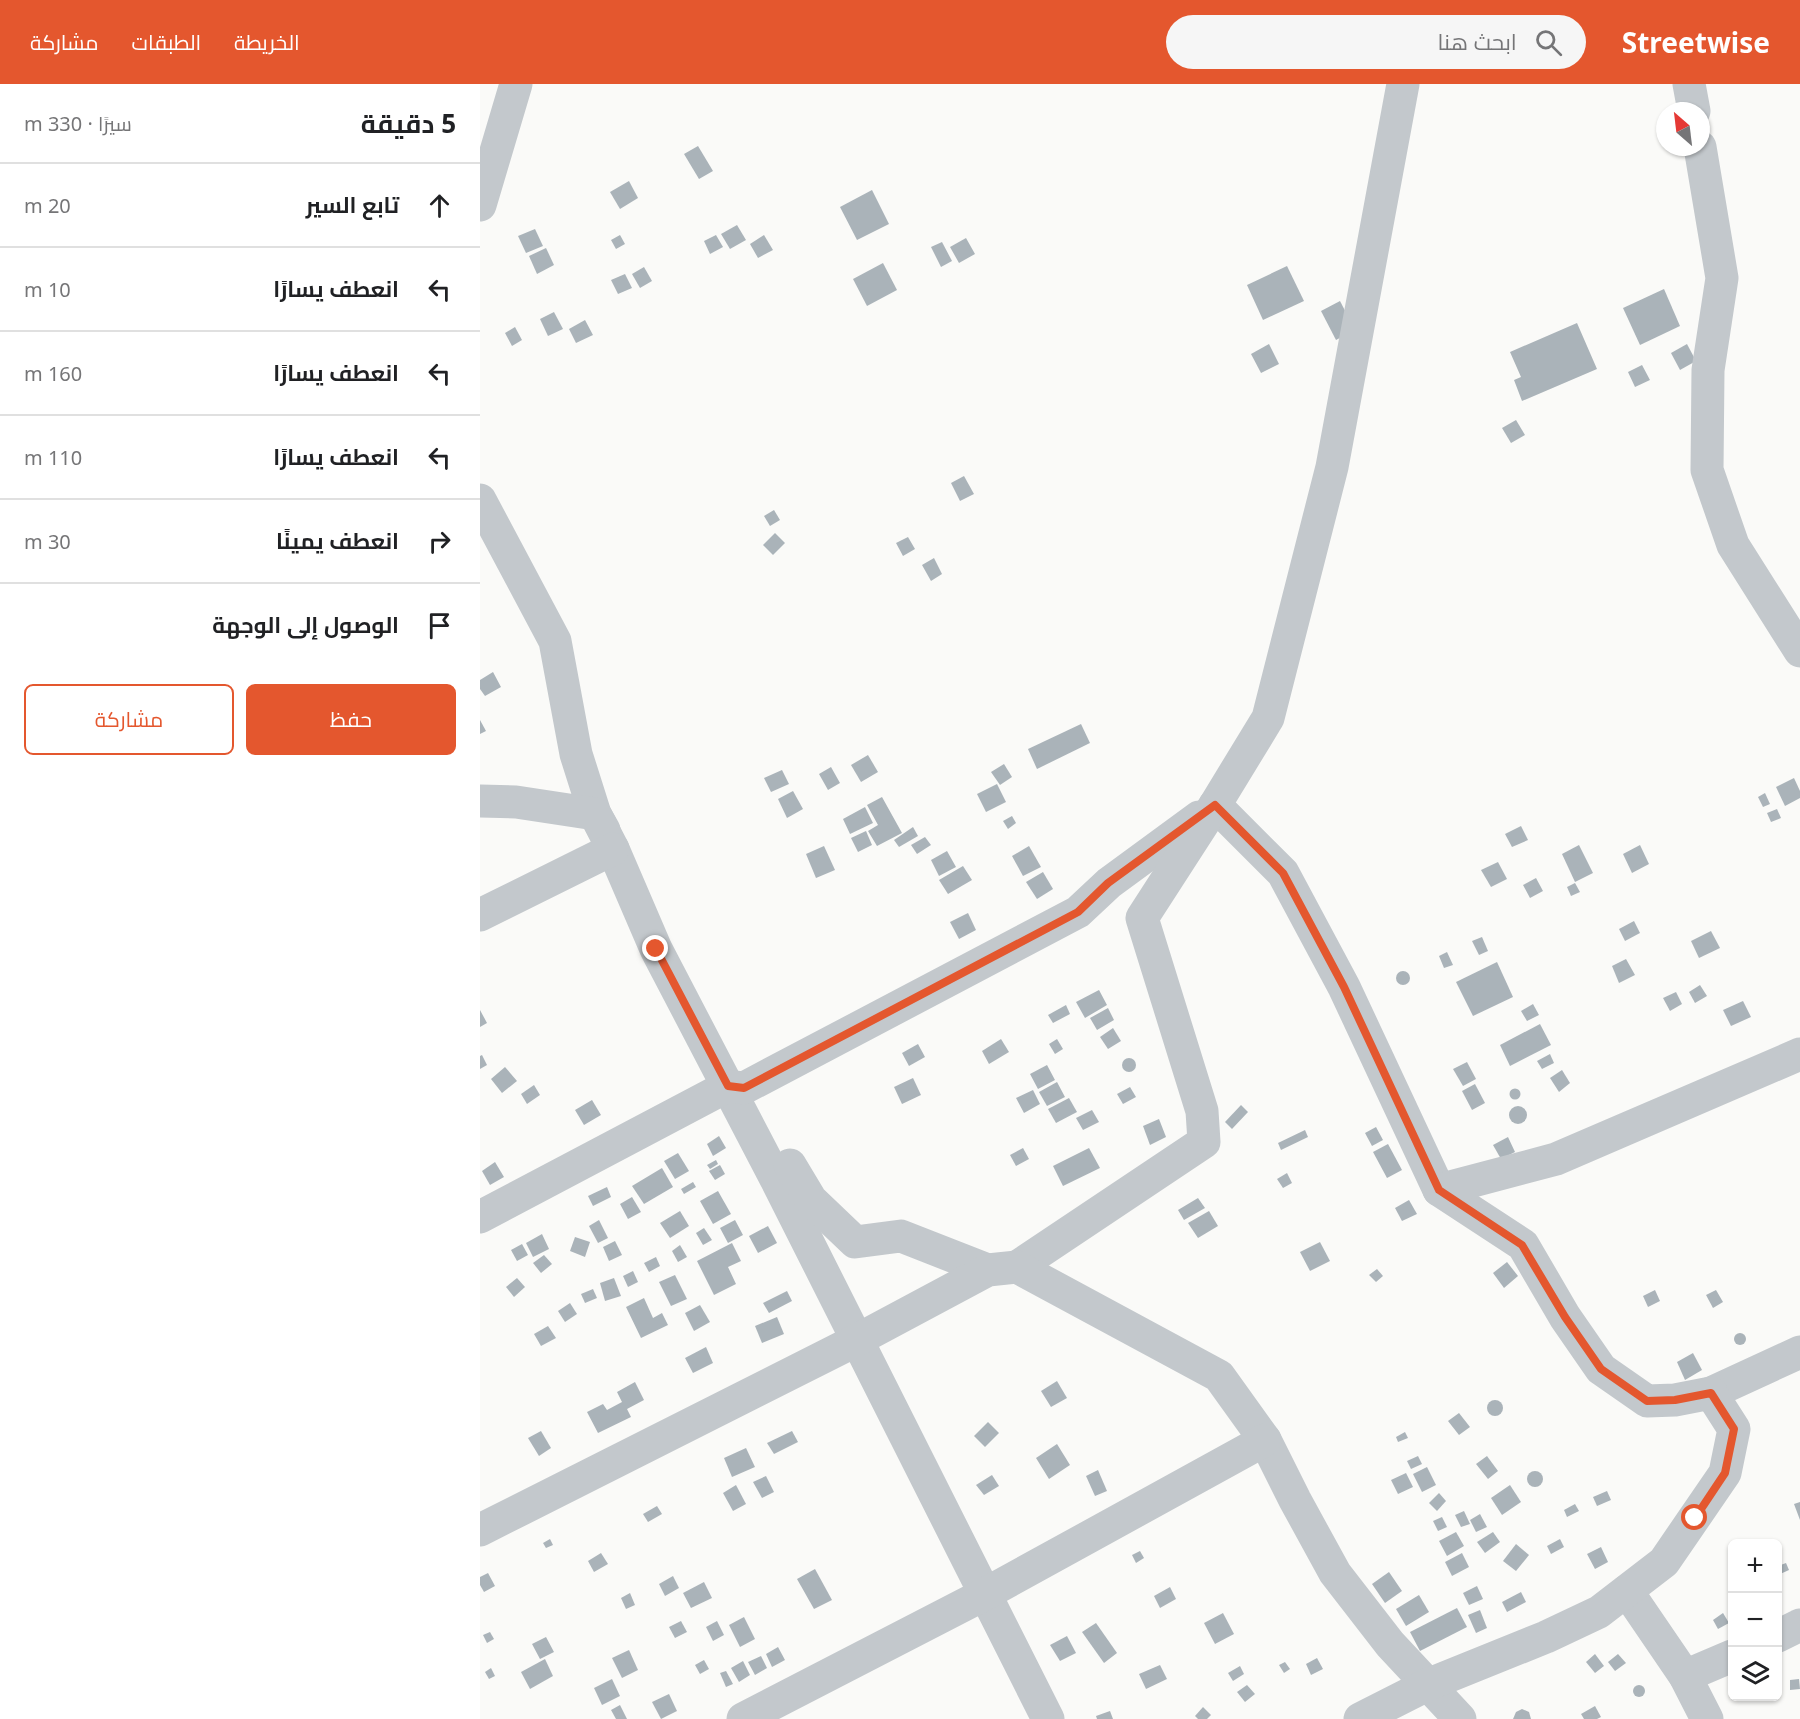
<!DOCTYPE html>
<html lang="ar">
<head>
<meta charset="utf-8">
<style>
	body { margin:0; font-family:"Noto Sans",Cairo,sans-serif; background:#f6f6f6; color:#202124; direction:rtl }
	.controls { position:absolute; right:18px; bottom:18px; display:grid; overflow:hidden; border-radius:9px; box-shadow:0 2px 4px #0004 }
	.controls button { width:54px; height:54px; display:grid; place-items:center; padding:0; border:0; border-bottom:2px solid #e0e0e0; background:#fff; color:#202124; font:30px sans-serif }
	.compass { position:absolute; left:1176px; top:18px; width:54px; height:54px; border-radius:50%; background:#fff; box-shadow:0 2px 4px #0004; rotate:332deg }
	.stop { position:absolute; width:18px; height:18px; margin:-14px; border:4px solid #e4572e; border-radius:50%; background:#fff }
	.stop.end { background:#e4572e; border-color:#fff; box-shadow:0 2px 6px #0008 }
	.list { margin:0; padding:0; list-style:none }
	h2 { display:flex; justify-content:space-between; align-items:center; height:78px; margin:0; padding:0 24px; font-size:26px }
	h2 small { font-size:20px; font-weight:400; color:#757577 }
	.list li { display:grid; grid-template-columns:39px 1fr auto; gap:18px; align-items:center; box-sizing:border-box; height:84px; padding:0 24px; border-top:2px solid #e0e0e0 }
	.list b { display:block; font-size:22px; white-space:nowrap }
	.list em { font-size:20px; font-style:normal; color:#757577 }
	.actions { display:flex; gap:12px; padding:18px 24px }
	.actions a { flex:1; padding:14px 0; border:2px solid #e4572e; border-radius:9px; text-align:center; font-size:21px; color:#e4572e }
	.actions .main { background:#e4572e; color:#fff }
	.icon { flex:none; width:33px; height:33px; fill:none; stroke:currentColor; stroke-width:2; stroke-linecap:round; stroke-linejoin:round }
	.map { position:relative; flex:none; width:1320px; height:1635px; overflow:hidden; direction:ltr }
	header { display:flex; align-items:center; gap:36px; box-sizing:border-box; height:84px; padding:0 30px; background:#e4572e; color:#fff }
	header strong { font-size:28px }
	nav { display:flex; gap:33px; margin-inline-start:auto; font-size:21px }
	.search { width:420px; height:54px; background:#f6f6f6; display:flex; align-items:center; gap:15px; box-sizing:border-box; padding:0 21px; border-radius:33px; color:#757577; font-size:22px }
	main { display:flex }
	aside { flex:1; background:#fff }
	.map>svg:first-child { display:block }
	.building { fill:#aab3b9 }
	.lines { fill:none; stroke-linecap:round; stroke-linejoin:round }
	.minor { stroke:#c3c8cc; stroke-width:33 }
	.route { stroke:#e4572e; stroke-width:8 }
</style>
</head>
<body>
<header>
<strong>Streetwise</strong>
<div class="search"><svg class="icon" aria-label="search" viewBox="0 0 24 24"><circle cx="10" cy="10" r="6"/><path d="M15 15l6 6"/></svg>ابحث هنا</div>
<nav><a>الخريطة</a><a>الطبقات</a><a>مشاركة</a></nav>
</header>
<main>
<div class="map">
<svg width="1320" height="1635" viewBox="0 0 1320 1635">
	<rect width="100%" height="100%" fill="#fafaf8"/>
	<g class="building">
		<path d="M218 62 233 87 219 95 204 70Z"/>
		<path d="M149 97 158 114 140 125 130 108Z"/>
		<path d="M392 106 409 140 377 156 360 123Z"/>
		<path d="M257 141 266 156 250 165 241 150Z"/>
		<path d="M55 145 63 162 46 169 38 152Z"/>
		<path d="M140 151 145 160 136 165 131 156Z"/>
		<path d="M236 151 243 163 230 170 224 157Z"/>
		<path d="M284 151 293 166 278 174 270 160Z"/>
		<path d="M486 154 495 170 479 179 470 163Z"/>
		<path d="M462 158 472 177 461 183 451 163Z"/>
		<path d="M66 164 74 181 57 190 49 172Z"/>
		<path d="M403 179 417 206 387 222 373 195Z"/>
		<path d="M807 182 824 217 783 236 767 201Z"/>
		<path d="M164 183 172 197 160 204 152 190Z"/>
		<path d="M145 190 152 204 138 210 131 196Z"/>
		<path d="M1184 205 1200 242 1160 261 1143 224Z"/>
		<path d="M860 217 875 246 856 256 841 227Z"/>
		<path d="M74 228 83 245 68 252 60 235Z"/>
		<path d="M105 236 113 251 96 259 89 245Z"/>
		<path d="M1097 239 1117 285 1042 317 1034 296 1041 293 1030 268Z"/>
		<path d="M35 243 42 256 32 262 25 249Z"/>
		<path d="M789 260 799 280 781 289 771 270Z"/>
		<path d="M1207 260 1216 277 1200 286 1191 269Z"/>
		<path d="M1162 281 1170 296 1155 303 1148 288Z"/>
		<path d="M1036 336 1045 351 1031 359 1022 344Z"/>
		<path d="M484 392 494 410 480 417 471 399Z"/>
		<path d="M294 426 300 436 290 442 284 432Z"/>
		<path d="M295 449 305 459 293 471 283 461Z"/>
		<path d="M428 453 435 465 423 472 416 459Z"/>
		<path d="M454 474 462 490 451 497 442 481Z"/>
		<path d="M13 588 21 603 5 612 0 605V596Z"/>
		<path d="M0 636 6 647 0 650Z"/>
		<path d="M601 640 610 659 557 685 548 665Z"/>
		<path d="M388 671 398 688 381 698 371 681Z"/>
		<path d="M524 680 532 693 520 701 511 688Z"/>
		<path d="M351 683 360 699 348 706 339 690Z"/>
		<path d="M302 686 309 700 291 708 284 694Z"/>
		<path d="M1314 694 1320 707V714L1305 722 1296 703Z"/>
		<path d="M517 700 526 718 506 728 497 710Z"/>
		<path d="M313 707 323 725 307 734 298 715Z"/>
		<path d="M1285 709 1290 720 1283 723 1278 713Z"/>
		<path d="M402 713 422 749 397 762 388 747 398 741 387 721Z"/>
		<path d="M385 723 393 739 370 750 363 735Z"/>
		<path d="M1297 725 1301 734 1291 738 1287 729Z"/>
		<path d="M532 732 536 739 528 745 523 737Z"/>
		<path d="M1041 742 1048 756 1032 763 1025 750Z"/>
		<path d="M433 743 438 752 419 763 414 756Z"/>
		<path d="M386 747 392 761 378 768 371 754Z"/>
		<path d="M445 753 451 761 437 770 431 761Z"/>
		<path d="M1099 761 1113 789 1095 798 1082 770Z"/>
		<path d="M1160 761 1169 780 1152 789 1143 770Z"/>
		<path d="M344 762 355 786 336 794 326 770Z"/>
		<path d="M549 762 561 783 543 792 532 772Z"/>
		<path d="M467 767 476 783 459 792 451 776Z"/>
		<path d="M1018 778 1027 795 1011 803 1001 786Z"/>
		<path d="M483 782 492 796 468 810 459 796Z"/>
		<path d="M563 788 573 805 557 815 546 798Z"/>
		<path d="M1056 794 1063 807 1050 814 1043 801Z"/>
		<path d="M1095 799 1100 808 1091 812 1087 803Z"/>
		<path d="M488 829 496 846 479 855 470 838Z"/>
		<path d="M1154 837 1160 849 1145 857 1139 845Z"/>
		<path d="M1231 847 1240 864 1219 874 1211 857Z"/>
		<path d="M1002 853 1008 867 999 871 992 857Z"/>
		<path d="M967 868 973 881 964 884 959 872Z"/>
		<path d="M1146 875 1155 891 1139 899 1132 882Z"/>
		<path d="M1017 878 1033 913 993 932 976 898Z"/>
		<circle cx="923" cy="894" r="7"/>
		<path d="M1220 901 1227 912 1215 919 1209 908Z"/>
		<path d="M619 906 627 921 605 934 596 918Z"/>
		<path d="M1196 908 1202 920 1190 927 1183 914Z"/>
		<path d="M1263 917 1271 933 1251 942 1243 926Z"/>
		<path d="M1053 920 1059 931 1047 937 1041 927Z"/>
		<path d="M586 921 590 930 573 939 568 931Z"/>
		<path d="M628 924 634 936 617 946 610 934Z"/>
		<path d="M0 926 7 939 0 943Z"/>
		<path d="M1060 940 1071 961 1030 982 1020 961Z"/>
		<path d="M633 944 641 957 628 965 620 953Z"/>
		<path d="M521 955 529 968 509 980 502 967Z"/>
		<path d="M577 955 583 965 575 970 569 960Z"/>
		<path d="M438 960 445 973 429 982 422 969Z"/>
		<path d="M1070 970 1074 979 1062 985 1057 977Z"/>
		<path d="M2 971 7 981 0 985V972Z"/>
		<circle cx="649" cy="981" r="7"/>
		<path d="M987 978 996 995 983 1002 973 985Z"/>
		<path d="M567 981 575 996 558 1005 550 990Z"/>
		<path d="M25 983 37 997 22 1009 11 995Z"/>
		<path d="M1082 986 1090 999 1079 1008 1070 994Z"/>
		<path d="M433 994 441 1011 422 1020 414 1003Z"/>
		<path d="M577 998 585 1013 567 1022 559 1008Z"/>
		<path d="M995 1000 1005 1019 992 1026 982 1007Z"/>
		<path d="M54 1001 60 1011 47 1020 41 1010Z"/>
		<path d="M650 1003 656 1013 643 1020 637 1010Z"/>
		<circle cx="1035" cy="1010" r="5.5"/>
		<path d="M553 1006 560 1020 544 1029 536 1014Z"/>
		<path d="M589 1014 597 1028 576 1039 568 1025Z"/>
		<path d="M112 1016 121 1031 104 1041 95 1026Z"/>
		<path d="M761 1021 768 1028 752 1045 745 1038Z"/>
		<circle cx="1038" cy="1031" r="9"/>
		<path d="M612 1026 619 1038 603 1046 596 1034Z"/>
		<path d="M679 1035 686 1053 670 1061 663 1042Z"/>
		<path d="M896 1043 903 1056 892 1062 885 1049Z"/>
		<path d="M825 1046 828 1053 801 1066 798 1059Z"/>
		<path d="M239 1052 246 1064 233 1072 227 1060Z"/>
		<path d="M1028 1053 1035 1068 1021 1075 1013 1061Z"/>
		<path d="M908 1060 922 1086 907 1094 893 1068Z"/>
		<path d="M543 1064 549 1075 536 1082 530 1071Z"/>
		<path d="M609 1064 620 1084 583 1102 573 1082Z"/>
		<path d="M198 1069 209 1087 195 1095 184 1077Z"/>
		<path d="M236 1076 238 1080 230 1085 227 1081Z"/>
		<path d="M15 1078 24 1093 10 1101 2 1087Z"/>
		<path d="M240 1081 245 1090 235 1096 229 1087Z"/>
		<path d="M182 1084 193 1103 164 1120 152 1102Z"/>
		<path d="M807 1089 812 1099 803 1104 797 1095Z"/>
		<path d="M213 1098 216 1103 204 1110 201 1105Z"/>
		<path d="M127 1103 131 1113 113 1122 108 1112Z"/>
		<path d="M238 1107 251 1130 233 1140 220 1117Z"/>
		<path d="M152 1113 161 1128 148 1135 140 1120Z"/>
		<path d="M718 1114 725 1124 704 1136 698 1126Z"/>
		<path d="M929 1116 937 1130 922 1137 915 1124Z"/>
		<path d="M200 1127 209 1142 190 1154 180 1139Z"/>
		<path d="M729 1127 738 1142 718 1154 708 1139Z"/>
		<path d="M119 1136 128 1154 118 1159 109 1142Z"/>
		<path d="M255 1136 263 1151 248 1159 240 1144Z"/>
		<path d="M288 1142 297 1159 278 1169 269 1152Z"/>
		<path d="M224 1144 232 1156 223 1161 216 1149Z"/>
		<path d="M62 1150 69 1165 53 1173 46 1159Z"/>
		<path d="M95 1153 110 1158 105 1173 90 1167Z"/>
		<path d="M135 1157 142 1171 129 1177 123 1163Z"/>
		<path d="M840 1158 850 1177 830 1187 820 1168Z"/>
		<path d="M252 1159 261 1177 248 1183 256 1200 234 1211 217 1177Z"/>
		<path d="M42 1160 48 1171 37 1177 31 1166Z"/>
		<path d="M200 1161 207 1173 198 1178 192 1167Z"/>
		<path d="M64 1171 72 1180 61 1189 53 1179Z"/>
		<path d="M176 1173 180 1182 169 1188 164 1179Z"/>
		<path d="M1027 1178 1038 1192 1024 1204 1013 1189Z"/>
		<path d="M897 1185 903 1192 896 1198 889 1191Z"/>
		<path d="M153 1187 158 1198 148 1203 143 1192Z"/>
		<path d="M195 1191 207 1215 191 1222 179 1198Z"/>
		<path d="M37 1194 45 1203 34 1213 26 1203Z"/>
		<path d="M134 1194 141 1212 125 1217 120 1199Z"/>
		<path d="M113 1205 117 1214 105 1219 101 1210Z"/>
		<path d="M1175 1206 1180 1217 1168 1223 1163 1212Z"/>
		<path d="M1236 1206 1243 1218 1233 1224 1226 1211Z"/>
		<path d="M307 1207 312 1217 289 1229 283 1219Z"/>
		<path d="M164 1214 173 1234 182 1229 188 1241 161 1254 146 1223Z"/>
		<path d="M90 1219 97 1230 85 1238 78 1227Z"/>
		<path d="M220 1221 230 1238 214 1247 205 1229Z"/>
		<path d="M297 1233 304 1250 282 1259 275 1242Z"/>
		<path d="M68 1242 76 1254 61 1262 54 1250Z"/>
		<circle cx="1260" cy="1255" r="6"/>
		<path d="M226 1263 233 1279 213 1289 205 1274Z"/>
		<path d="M1213 1269 1222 1286 1205 1296 1197 1278Z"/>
		<path d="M577 1297 587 1314 571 1323 561 1307Z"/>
		<path d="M155 1298 164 1316 147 1325 151 1333 118 1349 107 1328 123 1320 127 1326 142 1318 137 1308Z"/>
		<circle cx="1015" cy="1324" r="8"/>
		<path d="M979 1329 990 1343 979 1351 968 1337Z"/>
		<path d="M508 1338 519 1349 505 1363 494 1352Z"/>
		<path d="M61 1347 71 1364 59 1372 48 1354Z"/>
		<path d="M312 1347 318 1358 294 1370 287 1359Z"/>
		<path d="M925 1348 928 1354 918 1358 916 1353Z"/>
		<path d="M577 1360 590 1381 569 1395 556 1374Z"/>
		<path d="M266 1364 275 1383 252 1393 244 1374Z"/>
		<path d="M938 1372 942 1380 931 1385 927 1377Z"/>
		<path d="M1007 1372 1018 1387 1008 1395 996 1380Z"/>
		<path d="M947 1383 956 1401 942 1408 933 1390Z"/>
		<path d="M618 1386 627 1407 615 1412 606 1392Z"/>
		<circle cx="1055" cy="1395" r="8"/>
		<path d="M926 1389 933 1403 918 1410 911 1396Z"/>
		<path d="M512 1391 519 1402 504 1411 496 1401Z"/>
		<path d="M286 1392 294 1408 282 1414 273 1398Z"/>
		<path d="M256 1401 266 1420 253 1427 243 1409Z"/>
		<path d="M1030 1401 1041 1418 1022 1431 1011 1414Z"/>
		<path d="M1127 1407 1131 1416 1117 1422 1113 1413Z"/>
		<path d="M959 1409 966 1417 957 1427 949 1419Z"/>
		<path d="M1320 1418V1436L1314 1420Z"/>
		<path d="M1095 1420 1099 1427 1087 1433 1084 1426Z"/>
		<path d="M177 1422 182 1430 168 1438 163 1430Z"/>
		<path d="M984 1427 990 1440 981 1443 975 1431Z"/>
		<path d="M1000 1430 1007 1443 996 1448 990 1436Z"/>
		<path d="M962 1433 967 1443 958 1447 953 1437Z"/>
		<path d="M976 1448 984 1462 967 1472 959 1457Z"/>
		<path d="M1013 1448 1020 1458 1005 1469 997 1458Z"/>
		<path d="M70 1455 73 1461 66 1464 63 1459Z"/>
		<path d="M1080 1455 1084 1463 1071 1470 1067 1462Z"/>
		<path d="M1036 1460 1049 1471 1036 1487 1023 1477Z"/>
		<path d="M1121 1463 1128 1478 1115 1485 1107 1470Z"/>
		<path d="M660 1467 664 1474 656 1479 652 1471Z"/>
		<path d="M121 1469 128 1480 114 1488 108 1477Z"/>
		<path d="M982 1469 989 1483 972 1492 965 1478Z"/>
		<path d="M1306 1479 1309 1486 1298 1491V1482Z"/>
		<path d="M335 1485 352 1516 334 1525 317 1495Z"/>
		<path d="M909 1488 922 1507 905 1519 892 1500Z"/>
		<path d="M8 1489 15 1502 4 1508 0 1501V1493Z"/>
		<path d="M193 1492 199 1504 185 1512 179 1500Z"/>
		<path d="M224 1498 232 1514 211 1524 203 1509Z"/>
		<path d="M997 1502 1003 1515 989 1521 983 1509Z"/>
		<path d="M690 1503 696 1515 680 1524 674 1512Z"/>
		<path d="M1041 1508 1046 1518 1027 1528 1022 1518Z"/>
		<path d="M150 1509 155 1521 146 1525 141 1514Z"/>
		<path d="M939 1511 949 1528 926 1542 916 1525Z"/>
		<path d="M977 1524 987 1543 940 1567 930 1548Z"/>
		<path d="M1000 1526 1007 1544 996 1549 988 1531Z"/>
		<path d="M743 1529 754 1550 735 1560 724 1539Z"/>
		<path d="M1243 1529 1249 1539 1238 1545 1233 1536Z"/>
		<path d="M264 1533 275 1555 260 1563 249 1541Z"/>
		<path d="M201 1537 207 1548 195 1554 189 1543Z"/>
		<path d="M237 1537 244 1551 233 1557 226 1543Z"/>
		<path d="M616 1539 637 1569 624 1579 602 1548Z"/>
		<path d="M10 1548 14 1555 7 1559 3 1551Z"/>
		<path d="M587 1552 596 1569 580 1577 570 1561Z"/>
		<path d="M66 1553 74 1568 60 1575 52 1560Z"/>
		<path d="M298 1563 305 1576 292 1583 286 1570Z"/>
		<path d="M149 1566 158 1586 142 1594 132 1574Z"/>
		<path d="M1115 1570 1124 1582 1115 1589 1106 1578Z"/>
		<path d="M1138 1570 1146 1579 1135 1587 1128 1578Z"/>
		<path d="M281 1572 287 1584 275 1591 268 1578Z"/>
		<path d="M837 1574 843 1585 831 1591 826 1580Z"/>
		<path d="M65 1575 73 1592 50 1605 41 1588Z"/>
		<path d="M224 1576 229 1585 220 1590 215 1581Z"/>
		<path d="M263 1577 270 1591 259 1598 251 1584Z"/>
		<path d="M805 1578 810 1585 804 1589 799 1581Z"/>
		<path d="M680 1581 687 1595 666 1605 659 1590Z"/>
		<path d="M760 1582 764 1590 753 1597 748 1589Z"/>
		<path d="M11 1584 15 1592 9 1595 5 1588Z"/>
		<path d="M246 1587 253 1600 246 1603 240 1589Z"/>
		<path d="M132 1595 140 1612 122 1621 114 1604Z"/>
		<path d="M1319 1595 1320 1605 1310 1606V1596Z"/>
		<path d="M767 1601 775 1610 765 1618 757 1608Z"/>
		<circle cx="1159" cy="1607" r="6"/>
		<path d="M189 1610 197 1627 181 1635 172 1618Z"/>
		<path d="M140 1621 147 1635H136L131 1626Z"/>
		<path d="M1115 1622 1121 1633 1117 1635H1104L1101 1630Z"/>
		<path d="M723 1623 731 1631 727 1635H718L715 1632Z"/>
		<path d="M1042 1625 1049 1628 1051 1635H1033L1036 1628Z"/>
		<path d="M630 1627 633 1635H617L616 1632Z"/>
	</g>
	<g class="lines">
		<g class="minor">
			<path d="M1209 0 1214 27"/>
			<path d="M1220 63 1242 194 1228 286 1227 386 1253 461 1320 567"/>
			<path d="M0 121 36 0"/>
			<path d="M0 416 75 557 96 670 115 730 133 765 176 865 296 1095 568 1635"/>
			<path d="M0 717 36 718 115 730 124 746"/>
			<path d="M735 721 803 789 864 903 959 1106 1043 1161 1085 1233 1121 1285 1167 1317 1195 1316 1231 1309 1320 1268"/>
			<path d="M0 831 133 765"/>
			<path d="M310 1081 331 1116 375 1158 421 1152 508 1186"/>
			<path d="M959 1106 1076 1075 1320 970"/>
			<path d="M0 1133 248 1002 264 1004 598 828 629 799 719 733"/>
			<path d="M537 1183 724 1058 722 1027 662 834 735 721 788 634 852 383 923 0"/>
			<path d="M0 1446 377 1256 508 1186 537 1183 739 1292 785 1356 815 1416 855 1489 910 1560 980 1635"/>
			<path d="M1147 1507 1205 1592 1227 1635"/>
			<path d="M1298 1552 1320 1541"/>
			<path d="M1205 1592 1252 1572"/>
			<path d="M263 1635 505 1510 785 1356"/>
			<path d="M880 1635 947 1601 1066 1553 1119 1528 1184 1478 1245 1389 1254 1345 1231 1309"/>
		</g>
	</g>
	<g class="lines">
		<path class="route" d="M176 865 248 1002 264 1004 598 828 628 799 735 721 803 789 864 903 959 1106 1042 1161 1085 1233 1121 1285 1167 1317 1195 1316 1231 1309 1254 1345 1245 1389 1215 1434"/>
	</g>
</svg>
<div class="controls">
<button>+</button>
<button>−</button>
<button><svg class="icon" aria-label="layers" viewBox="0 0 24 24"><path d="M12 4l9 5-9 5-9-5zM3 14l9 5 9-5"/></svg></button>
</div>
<svg class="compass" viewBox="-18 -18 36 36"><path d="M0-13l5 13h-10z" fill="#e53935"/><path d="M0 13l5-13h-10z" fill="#757577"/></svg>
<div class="stop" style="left:1215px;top:1434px"></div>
<div class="stop end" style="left:176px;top:865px"></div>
</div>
<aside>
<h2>5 دقيقة<small>سيرًا · 330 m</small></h2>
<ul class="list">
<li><svg class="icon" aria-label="ahead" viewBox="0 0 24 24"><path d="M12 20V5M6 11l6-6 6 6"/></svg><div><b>تابع السير</b></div><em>20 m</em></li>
<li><svg class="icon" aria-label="left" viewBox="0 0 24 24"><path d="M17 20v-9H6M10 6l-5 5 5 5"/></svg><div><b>انعطف يسارًا</b></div><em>10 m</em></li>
<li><svg class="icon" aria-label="left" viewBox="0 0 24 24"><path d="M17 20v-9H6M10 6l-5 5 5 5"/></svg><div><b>انعطف يسارًا</b></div><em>160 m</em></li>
<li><svg class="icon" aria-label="left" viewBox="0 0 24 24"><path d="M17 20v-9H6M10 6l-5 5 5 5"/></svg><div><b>انعطف يسارًا</b></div><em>110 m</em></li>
<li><svg class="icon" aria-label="right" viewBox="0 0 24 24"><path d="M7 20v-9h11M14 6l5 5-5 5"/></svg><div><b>انعطف يمينًا</b></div><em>30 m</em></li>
<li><svg class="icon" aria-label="arrive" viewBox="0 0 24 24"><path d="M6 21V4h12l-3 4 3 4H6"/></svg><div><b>الوصول إلى الوجهة</b></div></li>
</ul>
<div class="actions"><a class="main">حفظ</a><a>مشاركة</a></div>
</aside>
</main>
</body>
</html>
